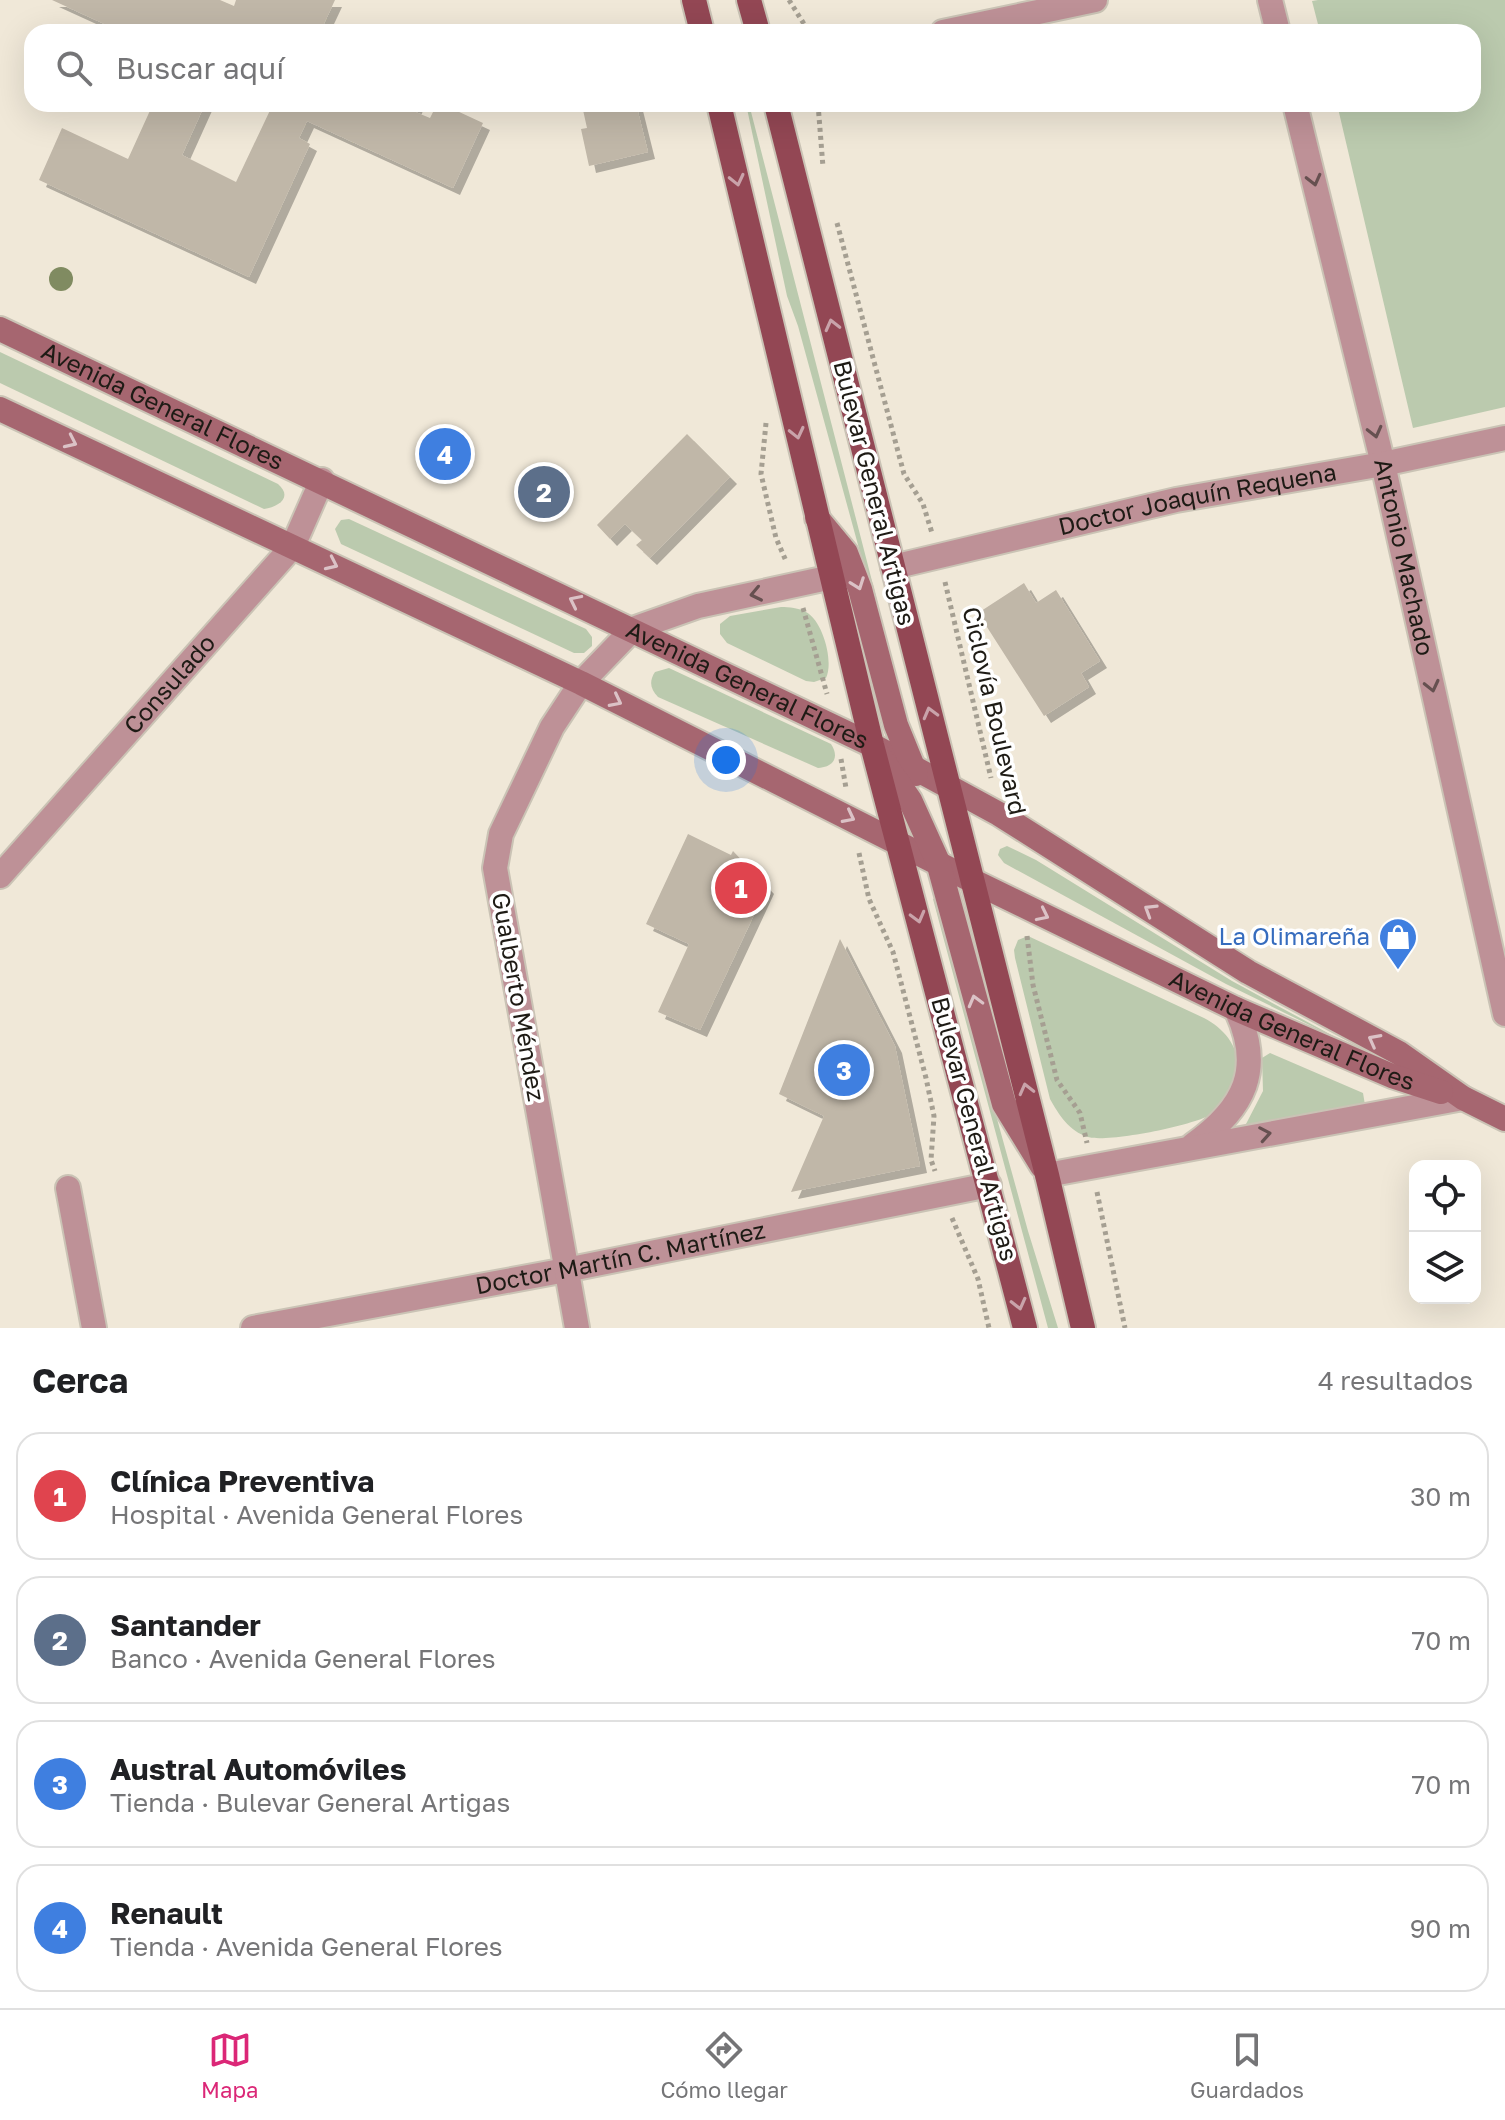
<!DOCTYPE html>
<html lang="es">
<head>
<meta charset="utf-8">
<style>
	body { margin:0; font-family:"Golos Text",sans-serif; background:#f6f6f6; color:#202124 }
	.controls { position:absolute; right:24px; bottom:24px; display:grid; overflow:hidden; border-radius:16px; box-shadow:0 8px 32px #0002 }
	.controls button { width:72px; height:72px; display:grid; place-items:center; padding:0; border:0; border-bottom:2px solid #e0e0e0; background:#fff; color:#202124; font:40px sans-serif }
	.you { position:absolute; left:726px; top:760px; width:28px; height:28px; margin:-20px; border:6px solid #fff; border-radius:50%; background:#1a73e8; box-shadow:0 0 0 12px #1a73e833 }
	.badge { display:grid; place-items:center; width:52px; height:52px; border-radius:50%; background:#db2777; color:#fff; font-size:26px; font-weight:700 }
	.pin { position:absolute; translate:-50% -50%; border:4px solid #fff; box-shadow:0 2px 8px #0006 }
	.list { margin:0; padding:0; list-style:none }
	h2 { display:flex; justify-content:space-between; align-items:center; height:104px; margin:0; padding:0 32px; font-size:34px }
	h2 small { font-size:26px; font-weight:400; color:#757577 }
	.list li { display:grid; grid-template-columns:52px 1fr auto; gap:24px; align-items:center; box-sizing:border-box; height:128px; margin:0 16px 16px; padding:0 16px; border:2px solid #e0e0e0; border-radius:24px }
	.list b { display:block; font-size:30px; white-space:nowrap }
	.list p { margin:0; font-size:26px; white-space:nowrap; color:#757577 }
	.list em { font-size:26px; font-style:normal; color:#757577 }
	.icon { flex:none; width:44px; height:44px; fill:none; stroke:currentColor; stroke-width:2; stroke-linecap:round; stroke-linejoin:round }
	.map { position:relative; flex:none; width:1505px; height:1328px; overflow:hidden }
	.search { position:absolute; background:#fff; box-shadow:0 8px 32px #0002; left:24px; right:24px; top:24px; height:88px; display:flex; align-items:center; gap:20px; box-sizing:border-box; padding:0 28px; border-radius:24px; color:#757577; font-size:30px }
	.sheet { height:680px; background:#fff }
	nav { display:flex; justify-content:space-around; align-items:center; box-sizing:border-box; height:112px; border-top:2px solid #e0e0e0; background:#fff; font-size:22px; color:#757577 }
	nav a { display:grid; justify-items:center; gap:4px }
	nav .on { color:#db2777 }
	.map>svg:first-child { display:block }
	.green { fill:#bbcaae }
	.building { fill:#c0b7a8; filter:url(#shadow) }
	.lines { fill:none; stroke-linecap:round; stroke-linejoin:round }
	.street-casing { stroke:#cac3b5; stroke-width:28 }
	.secondary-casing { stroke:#cac3b5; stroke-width:28 }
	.primary-casing { stroke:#cac3b5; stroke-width:28 }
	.path { stroke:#a59f92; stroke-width:5; stroke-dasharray:4 4; stroke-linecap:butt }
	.street { stroke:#be9197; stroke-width:24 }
	.secondary { stroke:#a66670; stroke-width:24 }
	.primary { stroke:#934754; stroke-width:24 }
	.tree { fill:#808b61 }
	.oneway { stroke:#c9a3aa }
	.oneway2 { stroke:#665050 }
	.oneway3 { stroke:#dbc2c6 }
	.labels { text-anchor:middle; stroke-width:7; stroke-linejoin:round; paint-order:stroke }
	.street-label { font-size:24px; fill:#1e1b15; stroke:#fff }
	.shop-label { font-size:24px; fill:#366cbe; stroke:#fff; text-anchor:end }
</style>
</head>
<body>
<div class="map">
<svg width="1505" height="1328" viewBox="0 0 1505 1328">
	<defs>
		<filter id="shadow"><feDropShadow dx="7" dy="7" stdDeviation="0" flood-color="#0004"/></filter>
	</defs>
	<rect width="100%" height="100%" fill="#f0e8d8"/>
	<g class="green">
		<path d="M1318 0H1505V407L1413 428 1337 104H1473V32H1320L1312 1Z"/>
		<path d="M746 104H749L905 709H903L798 326 787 296Z"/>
		<path d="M0 352 278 484C293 497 279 507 264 509L0 383Z"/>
		<path d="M349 519 586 629 592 637V646L584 653H574L341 544 335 529 341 520Z"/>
		<path d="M781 607C789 607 799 608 806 612 823 621 834 662 826 678L814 682 806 681 727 643 720 634V624L730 616Z"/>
		<path d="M669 668 831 744C840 758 833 767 818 768L658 697C650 689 649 681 655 672Z"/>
		<path d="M1007 846 1036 860 1232 981 1348 1044 1226 984 1004 863 998 855 1000 849Z"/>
		<path d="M936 898 1028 1231 1058 1328H1048L933 899Z"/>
		<path d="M1028 936 1204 1018C1233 1033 1249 1063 1229 1094 1225 1100 1221 1108 1214 1113 1197 1125 1108 1143 1088 1137 1069 1131 1059 1115 1050 1099L1015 958 1014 950 1018 940Z"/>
		<path d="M1270 1053 1363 1093 1365 1105 1247 1127 1246 1124 1263 1091 1262 1058Z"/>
	</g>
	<g class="building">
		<path d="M52 0H220L234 6 236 0H335L320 32H122Z"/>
		<path d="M153 104H205L182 155 236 182 273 104H416L413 111 430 118 437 104H442L483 123 453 188 307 121 299 138 310 144 249 277 39 180 62 128 128 159Z"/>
		<path d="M589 104H636L648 152 589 166 581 129 587 128 583 110Z"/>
		<path d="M687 434 730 477 650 558 636 545 642 540 625 524 610 539 597 525Z"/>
		<path d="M1024 583 1036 603 1056 590 1100 661 1081 673 1089 687 1044 716 978 613Z"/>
		<path d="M688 834 731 855 733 851 767 887 700 1030 658 1012 689 944 646 924Z"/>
		<path d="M840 939 895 1046 920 1166 791 1192 824 1116 779 1094Z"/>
	</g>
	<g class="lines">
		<g class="street-casing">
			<g id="street">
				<path d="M1270 0 1278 32"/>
				<path d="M943 32 1095 0"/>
				<path id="s1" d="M1295 104 1383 464 1505 1014"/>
				<path id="s2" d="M893 567 1176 500 1383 464 1505 438"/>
				<path id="s3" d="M0 876 293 546 322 480"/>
				<path d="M1193 1145C1245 1108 1264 1069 1236 1009"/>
				<path d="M1047 1175 1463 1098"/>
				<path d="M68 1188 94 1328"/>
				<path id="s4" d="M253 1328 566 1270 989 1185"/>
				<path d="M577 1328 495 868 501 834 552 727 581 683 633 629 698 606 832 577"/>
			</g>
		</g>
		<g class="secondary-casing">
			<g id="secondary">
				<path id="s5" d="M0 329 872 745 999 814 1248 972 1399 1053 1463 1098 1505 1119"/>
				<path id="s6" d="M0 409 581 683 973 881 1236 1009 1392 1076 1441 1092"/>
				<path d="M817 518 846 553 860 589 896 725 916 774"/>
				<path d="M876 751 910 800 938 862 1004 1104 1042 1166"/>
			</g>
		</g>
		<g class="primary-casing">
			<g id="primary">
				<path d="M694 0 702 32"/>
				<path d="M749 0 758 32"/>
				<path d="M719 104 872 745 1025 1328"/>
				<path d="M776 104 1047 1175 1083 1328"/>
			</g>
		</g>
		<g class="path">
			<path d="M789 0 809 32"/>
			<path d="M818 104 823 167"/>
			<path d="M837 223 904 474 923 504 932 533"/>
			<path d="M766 423 761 474 776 538 786 561"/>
			<path d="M945 582 991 778"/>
			<path d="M803 608 827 694"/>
			<path d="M841 759 846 788"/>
			<path d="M859 853 869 899 893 952 926 1078 934 1116 931 1160 935 1171"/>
			<path d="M1027 936 1033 985 1057 1080 1080 1113 1087 1143"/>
			<path d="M1097 1192 1125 1328"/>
			<path d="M952 1218 978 1279 989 1328"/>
		</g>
		<use href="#street" class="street"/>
		<use href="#secondary" class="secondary"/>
		<use href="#primary" class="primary"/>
	</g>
	<circle class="tree" cx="61" cy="279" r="12"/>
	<defs><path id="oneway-chevron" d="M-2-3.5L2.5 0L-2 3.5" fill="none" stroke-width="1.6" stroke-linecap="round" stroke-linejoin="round" transform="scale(2)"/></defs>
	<g class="oneway">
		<use href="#oneway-chevron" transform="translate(737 180) rotate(77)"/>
		<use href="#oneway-chevron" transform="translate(832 325) rotate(-104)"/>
		<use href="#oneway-chevron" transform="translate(797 433) rotate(77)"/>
		<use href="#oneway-chevron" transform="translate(930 713) rotate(-105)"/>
		<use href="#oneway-chevron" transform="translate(918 917) rotate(75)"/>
		<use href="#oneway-chevron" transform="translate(1026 1089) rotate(-104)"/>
		<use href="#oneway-chevron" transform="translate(1019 1304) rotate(76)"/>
	</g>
	<g class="oneway2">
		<use href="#oneway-chevron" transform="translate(1314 180) rotate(76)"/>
		<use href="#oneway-chevron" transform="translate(1375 432) rotate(76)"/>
		<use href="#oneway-chevron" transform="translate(756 594) rotate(168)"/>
		<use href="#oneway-chevron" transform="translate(1432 686) rotate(77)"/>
		<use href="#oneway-chevron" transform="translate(1265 1134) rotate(-10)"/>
	</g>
	<g class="oneway3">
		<use href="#oneway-chevron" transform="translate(71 442) rotate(25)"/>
		<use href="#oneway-chevron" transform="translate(332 564) rotate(25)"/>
		<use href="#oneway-chevron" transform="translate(858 584) rotate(70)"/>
		<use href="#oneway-chevron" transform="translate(575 601) rotate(-154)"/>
		<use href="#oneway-chevron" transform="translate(616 701) rotate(27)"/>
		<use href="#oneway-chevron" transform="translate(849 817) rotate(27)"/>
		<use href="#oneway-chevron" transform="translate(1150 910) rotate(-148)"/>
		<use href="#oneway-chevron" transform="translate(1043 915) rotate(26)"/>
		<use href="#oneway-chevron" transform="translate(975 1001) rotate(-105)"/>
		<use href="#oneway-chevron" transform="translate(1374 1040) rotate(-152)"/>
	</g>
	<defs>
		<g id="shop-pin" transform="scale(2)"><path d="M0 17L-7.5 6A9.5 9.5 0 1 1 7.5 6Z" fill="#3f7fe0" stroke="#fff"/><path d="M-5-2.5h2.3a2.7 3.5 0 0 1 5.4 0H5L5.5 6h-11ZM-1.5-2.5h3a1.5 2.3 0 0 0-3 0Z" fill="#fff"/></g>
	</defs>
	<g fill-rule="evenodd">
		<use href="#shop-pin" x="1398" y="937"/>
	</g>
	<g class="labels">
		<g class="street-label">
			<text dy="8" stroke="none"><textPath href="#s5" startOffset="180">Avenida General Flores</textPath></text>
			<text transform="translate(874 493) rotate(76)" y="8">Bulevar General Artigas</text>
			<text dy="8" stroke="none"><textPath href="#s2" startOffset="312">Doctor Joaquín Requena</textPath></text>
			<text dy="8" stroke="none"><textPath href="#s1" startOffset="466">Antonio Machado</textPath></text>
			<text dy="8" stroke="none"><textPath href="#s3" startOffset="256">Consulado</textPath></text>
			<text dy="8" stroke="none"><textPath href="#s5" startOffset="828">Avenida General Flores</textPath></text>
			<text transform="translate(994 711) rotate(77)" y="8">Ciclovía Boulevard</text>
			<text transform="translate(518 997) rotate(80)" y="8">Gualberto Méndez</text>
			<text dy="8" stroke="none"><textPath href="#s6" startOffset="1434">Avenida General Flores</textPath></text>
			<text transform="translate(974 1129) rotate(75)" y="8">Bulevar General Artigas</text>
			<text dy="8" stroke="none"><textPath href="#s4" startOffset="374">Doctor Martín C. Martínez</textPath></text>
		</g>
		<g class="shop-label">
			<text x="1370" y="945">La Olimareña</text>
		</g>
	</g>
</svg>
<div class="controls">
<button><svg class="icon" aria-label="locate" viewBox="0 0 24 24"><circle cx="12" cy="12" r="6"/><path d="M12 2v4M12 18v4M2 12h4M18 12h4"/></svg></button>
<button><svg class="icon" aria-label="layers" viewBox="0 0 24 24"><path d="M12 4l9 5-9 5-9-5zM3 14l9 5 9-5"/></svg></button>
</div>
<div class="you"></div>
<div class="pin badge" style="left:741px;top:888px;background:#e0444e">1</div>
<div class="pin badge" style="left:544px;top:492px;background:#5c6f8a">2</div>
<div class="pin badge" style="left:844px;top:1070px;background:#3f7fe0">3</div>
<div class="pin badge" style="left:445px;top:454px;background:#3f7fe0">4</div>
<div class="search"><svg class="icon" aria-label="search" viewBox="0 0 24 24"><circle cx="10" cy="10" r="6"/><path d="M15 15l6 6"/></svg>Buscar aquí</div>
</div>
<section class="sheet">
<h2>Cerca<small>4 resultados</small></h2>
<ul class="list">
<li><span class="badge" style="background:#e0444e">1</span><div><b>Clínica Preventiva</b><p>Hospital · Avenida General Flores</p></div><em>30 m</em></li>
<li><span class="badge" style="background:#5c6f8a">2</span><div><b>Santander</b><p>Banco · Avenida General Flores</p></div><em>70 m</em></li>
<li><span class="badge" style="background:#3f7fe0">3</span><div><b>Austral Automóviles</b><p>Tienda · Bulevar General Artigas</p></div><em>70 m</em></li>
<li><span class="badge" style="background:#3f7fe0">4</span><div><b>Renault</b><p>Tienda · Avenida General Flores</p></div><em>90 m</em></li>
</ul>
</section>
<nav>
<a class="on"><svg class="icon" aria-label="map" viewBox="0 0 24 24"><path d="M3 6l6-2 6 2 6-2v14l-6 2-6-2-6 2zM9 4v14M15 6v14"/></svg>Mapa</a>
<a><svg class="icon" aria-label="directions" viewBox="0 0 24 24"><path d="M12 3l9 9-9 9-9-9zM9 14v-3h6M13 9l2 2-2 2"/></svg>Cómo llegar</a>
<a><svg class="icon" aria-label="saved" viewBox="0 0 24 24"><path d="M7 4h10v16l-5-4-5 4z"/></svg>Guardados</a>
</nav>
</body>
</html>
